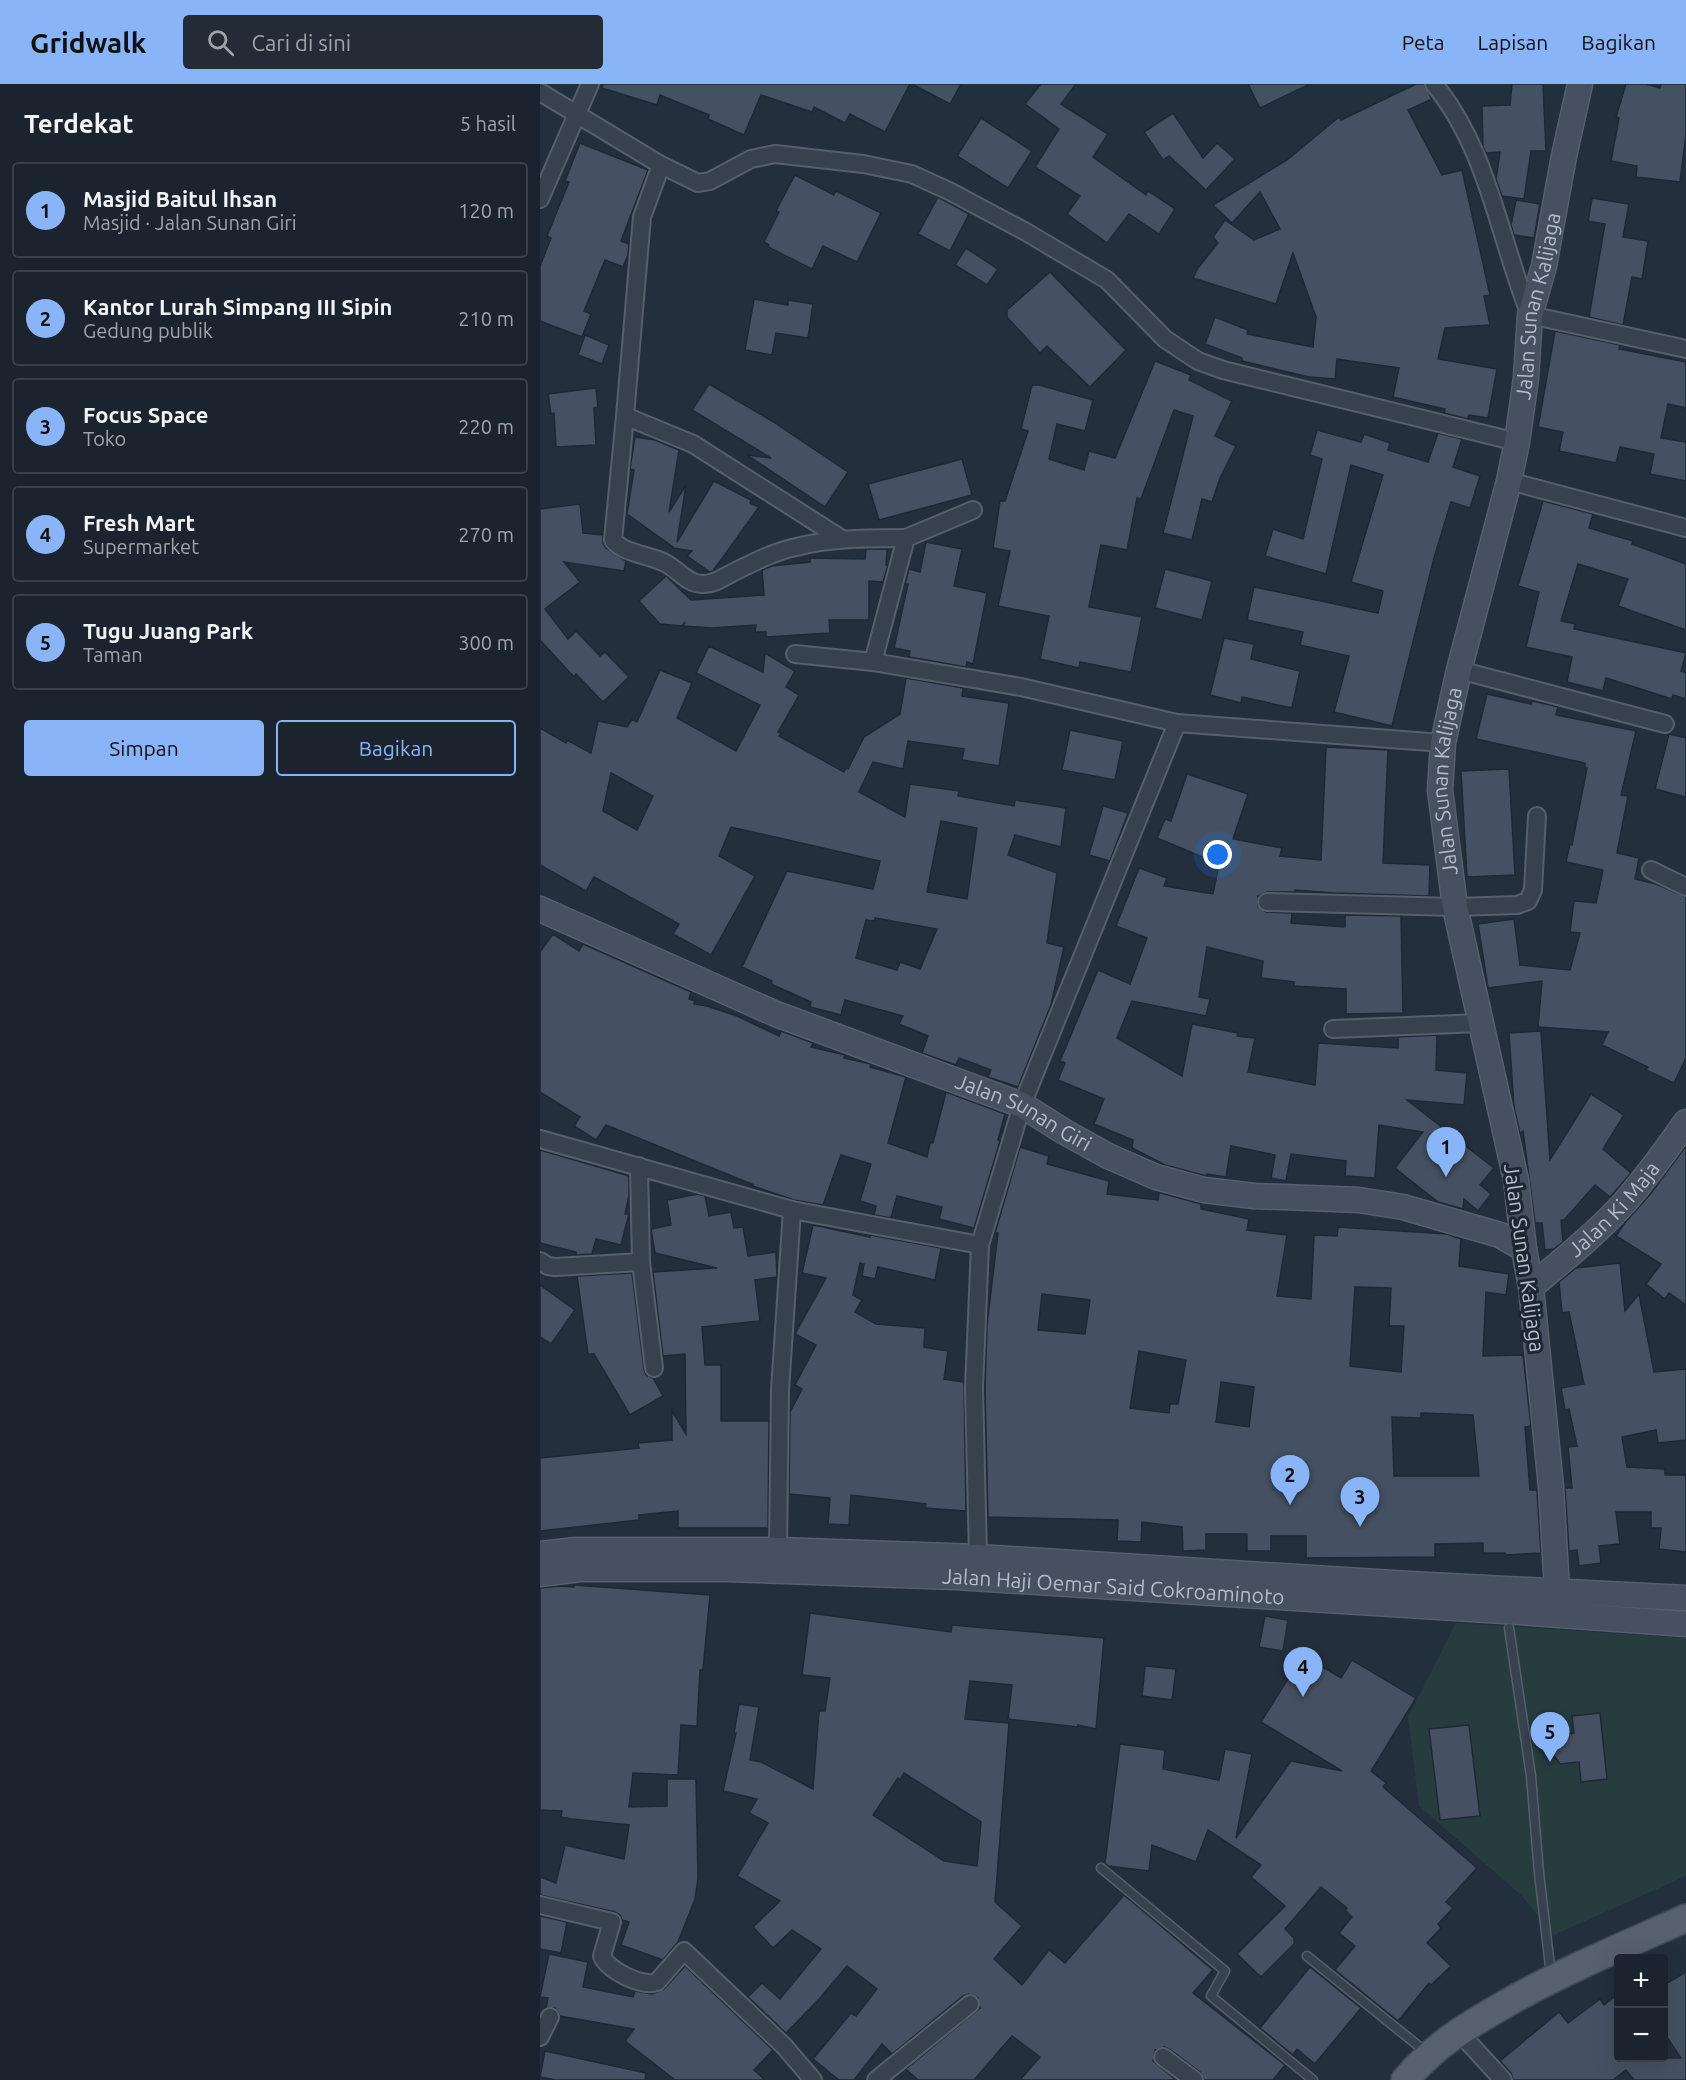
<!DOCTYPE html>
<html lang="id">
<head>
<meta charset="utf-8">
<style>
	body { margin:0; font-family:Ubuntu,sans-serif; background:#242b36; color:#f1f3f6 }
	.controls { position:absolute; right:18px; bottom:18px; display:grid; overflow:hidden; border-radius:6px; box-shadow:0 6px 24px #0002 }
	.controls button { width:54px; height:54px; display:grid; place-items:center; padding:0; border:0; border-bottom:2px solid #39404a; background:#1b232e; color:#f1f3f6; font:30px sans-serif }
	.you { position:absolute; left:678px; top:771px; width:21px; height:21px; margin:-15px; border:4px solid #fff; border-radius:50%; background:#1a73e8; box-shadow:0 0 0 9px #1a73e833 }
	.badge { display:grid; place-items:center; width:39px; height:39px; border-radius:50%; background:#8ab4f8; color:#111; font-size:20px; font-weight:700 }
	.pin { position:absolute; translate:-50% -50px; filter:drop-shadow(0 2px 3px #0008) }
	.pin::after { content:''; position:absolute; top:32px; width:21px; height:18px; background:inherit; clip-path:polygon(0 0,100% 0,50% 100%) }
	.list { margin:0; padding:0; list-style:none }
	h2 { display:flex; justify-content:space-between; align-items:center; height:78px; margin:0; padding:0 24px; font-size:26px }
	h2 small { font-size:20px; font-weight:400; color:#a0a4aa }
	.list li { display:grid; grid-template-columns:39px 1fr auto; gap:18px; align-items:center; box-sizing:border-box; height:96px; margin:0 12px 12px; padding:0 12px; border:2px solid #39404a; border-radius:6px }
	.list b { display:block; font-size:22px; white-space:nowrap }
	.list p { margin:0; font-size:20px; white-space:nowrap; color:#a0a4aa }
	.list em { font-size:20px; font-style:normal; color:#a0a4aa }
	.actions { display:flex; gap:12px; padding:18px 24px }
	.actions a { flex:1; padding:14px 0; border:2px solid #8ab4f8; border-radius:6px; text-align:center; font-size:21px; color:#8ab4f8 }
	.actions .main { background:#8ab4f8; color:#111 }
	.icon { flex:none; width:33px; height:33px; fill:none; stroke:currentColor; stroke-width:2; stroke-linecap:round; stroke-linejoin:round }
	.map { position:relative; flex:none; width:1146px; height:1996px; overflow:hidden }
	header { display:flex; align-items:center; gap:36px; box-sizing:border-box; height:84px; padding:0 30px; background:#8ab4f8; color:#111 }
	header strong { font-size:28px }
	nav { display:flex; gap:33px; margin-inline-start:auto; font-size:21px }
	.search { width:420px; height:54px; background:#242b36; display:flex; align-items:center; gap:15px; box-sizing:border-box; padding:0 21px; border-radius:6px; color:#a0a4aa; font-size:22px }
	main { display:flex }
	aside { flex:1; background:#1b232e }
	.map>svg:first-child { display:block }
	.green { fill:#263c3f }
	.building { fill:#455162; stroke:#1f2835; stroke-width:1.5; fill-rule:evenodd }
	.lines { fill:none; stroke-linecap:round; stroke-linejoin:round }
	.lane-casing { stroke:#565f6c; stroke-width:11 }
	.street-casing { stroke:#565f6c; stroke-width:20 }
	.secondary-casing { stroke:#565f6c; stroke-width:27 }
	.primary-casing { stroke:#414a57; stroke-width:30 }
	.lane { stroke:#38414e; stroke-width:8 }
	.street { stroke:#38414e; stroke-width:16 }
	.secondary { stroke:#465061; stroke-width:24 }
	.primary { stroke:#56606e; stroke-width:27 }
	.labels { text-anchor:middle; stroke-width:6; stroke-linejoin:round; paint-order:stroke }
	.street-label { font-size:21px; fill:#b4bcc9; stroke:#1d2633 }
</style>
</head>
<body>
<header>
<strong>Gridwalk</strong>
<div class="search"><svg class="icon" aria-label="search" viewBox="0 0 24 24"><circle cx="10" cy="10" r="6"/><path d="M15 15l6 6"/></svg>Cari di sini</div>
<nav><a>Peta</a><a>Lapisan</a><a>Bagikan</a></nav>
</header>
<main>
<aside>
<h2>Terdekat<small>5 hasil</small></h2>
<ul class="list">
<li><span class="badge">1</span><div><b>Masjid Baitul Ihsan</b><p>Masjid · Jalan Sunan Giri</p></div><em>120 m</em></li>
<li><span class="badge">2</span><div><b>Kantor Lurah Simpang III Sipin</b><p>Gedung publik</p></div><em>210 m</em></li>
<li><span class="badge">3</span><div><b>Focus Space</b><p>Toko</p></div><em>220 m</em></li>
<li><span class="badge">4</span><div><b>Fresh Mart</b><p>Supermarket</p></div><em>270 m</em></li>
<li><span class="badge">5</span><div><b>Tugu Juang Park</b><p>Taman</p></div><em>300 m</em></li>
</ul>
<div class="actions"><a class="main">Simpan</a><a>Bagikan</a></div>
</aside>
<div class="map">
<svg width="1146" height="1996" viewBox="0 0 1146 1996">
	<rect width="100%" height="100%" fill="#242f3e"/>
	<path class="green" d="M916 1539 1146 1554V1792L1014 1851 981 1811 879 1722 868 1633Z"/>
	<g class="building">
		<path d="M63 0H370L345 48 310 30 305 39 274 23 272 28 221 11 204 51 168 35 169 31 120 11 117 21 62 4Z"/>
		<path d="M372 0H421L410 20Z"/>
		<path d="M501 0H536L521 20 568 50 553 73 606 111 608 107 635 125 619 150 589 130 567 159 527 130 540 112 495 83 519 45 485 20Z"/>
		<path d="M708 0H770L720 24Z"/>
		<path d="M876 0H884L892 15 868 26 902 91 922 86 950 211 944 212 950 241 905 244 898 275 957 285 948 334 929 331 928 335 904 329 905 325 853 313 859 284 797 275 795 295 769 293 702 277V274L665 260 675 233 708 246 707 250 773 263 776 233 753 169 736 220 653 194 658 184 678 159 673 153 685 136 714 156 740 145 720 108 692 139 673 121 747 76 799 33 801 36Z"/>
		<path d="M972 0H1003L1006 67H991L984 115 962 112 956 95 960 68 946 69 943 63 942 22 970 21Z"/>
		<path d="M1086 0H1106L1120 4 1121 0H1146V50L1140 98 1096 93 1097 82 1071 77 1079 34 1076 33Z"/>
		<path d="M633 29 663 74 677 59 695 75 666 106 629 72 623 76 604 48Z"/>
		<path d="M441 34 492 67 468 104 417 72Z"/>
		<path d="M40 59 108 86 81 157 89 160 88 171 83 183 65 176 44 227 51 230 42 253 0 237V182L11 154 7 152 29 98 25 97Z"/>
		<path d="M255 91 294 111 296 107 341 129 317 178 283 162 272 185 228 163 229 161 224 158 239 128 236 127Z"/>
		<path d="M398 113 429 130 410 167 378 150Z"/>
		<path d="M1052 114 1089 120 1083 153 1108 157 1102 195 1092 193 1083 241 1049 233 1065 140 1048 137Z"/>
		<path d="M976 116 1000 120 994 154 974 151 971 141Z"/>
		<path d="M426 164 458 185 447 201 415 181Z"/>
		<path d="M510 188 586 266 550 303 507 262 500 269 467 233V226Z"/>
		<path d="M214 215 248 221V216L273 220 268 254 236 249 232 271 205 266Z"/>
		<path d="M1015 247 1080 261 1079 265 1146 278V324L1128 320 1121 354 1146 358V397L1110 390 1114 370 1080 363 1076 379 1019 367 1023 348 998 343Z"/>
		<path d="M45 251 69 261 62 280 38 271Z"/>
		<path d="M615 277 651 291 649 296 692 317 675 352 696 362 680 394 672 418 662 415 652 456 623 449 653 332 634 326 601 415 597 414 587 466 561 461 549 523 602 533 591 588 540 578 539 584 500 575 509 532 458 522 470 467 453 464 460 417H465L488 347 481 345 492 301H499L553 316 545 347 517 340 509 375 544 386 549 367 575 374Z"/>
		<path d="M169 300 232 337 308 388 285 423 207 371 231 374 152 326Z"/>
		<path d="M56 304 58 323 54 324 56 361 16 363 14 329 11 330 8 310Z"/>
		<path d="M777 346 821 358 824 350 850 359 848 366 888 378 898 349 922 355 913 383 940 392 930 424 911 418 894 474 852 642 794 628 809 572 760 561 763 548 707 536 714 503 838 529 843 507 811 498 843 391 811 381 786 490 725 472 733 445 763 455 782 375 770 371Z"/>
		<path d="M95 353 115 356 139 366 129 428 146 401 137 458 174 397 211 416 210 419 219 423 173 487 170 488 147 472 152 467 133 464V463L87 430 94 386 90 385Z"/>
		<path d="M422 375 432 411 339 436 328 400Z"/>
		<path d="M1003 417 1053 430 1049 444 1093 457 1092 460 1146 480V546L1078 522 1088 495 1038 480 1021 537 1035 540 1034 545 1146 569 1141 587 1146 589V615L1133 611 1132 615 1066 594 1063 607 1027 598 1032 573 986 563 999 508 978 502Z"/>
		<path d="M40 420 43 449 63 451V459L66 464 86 477 84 487 24 478 40 498 5 525 28 555 36 547 60 572 65 568 89 593 63 618 36 590 34 593 0 556V425Z"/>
		<path d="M386 458 422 465 414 502 447 509 433 580 427 578 426 583 369 573 370 567 354 564 368 500H365L369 485 380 488Z"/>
		<path d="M326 465H347L346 481H348L343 498 329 497V536H289L290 549 226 553V548H215L216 541 172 544 143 542 145 538 142 542 120 540 99 517 126 492 151 516 224 511 222 486 232 482 270 478V474L325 475Z"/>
		<path d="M625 485 672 497 662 536 615 524Z"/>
		<path d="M684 554 714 560 711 575 760 587 752 624 702 613 701 619 670 611Z"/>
		<path d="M169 562 223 588 225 569 255 587 246 603 259 611 238 648 241 649 239 652 304 688 306 684 308 685 324 653 360 630 366 594 423 604 422 612 469 619 459 682 422 676 424 665 368 657 363 685 333 678 319 708 365 733 370 700 419 707 418 712 474 722 475 716 526 724 521 763 475 751 468 771 517 789 507 859 524 863 511 921 478 1003 448 993 451 986 419 974 416 981 382 969 388 952 359 940 363 932 305 916 301 931 270 923 271 918 231 900 232 897 202 883 247 787 333 805 340 777 191 743 179 772 215 792 171 871 133 850 139 840 54 793 46 807 0 781V644L26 659 27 656 51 669 58 637 87 643 92 635 97 638 120 586 152 599 137 634 196 667 220 621 156 589ZM71 689 113 712 97 746 63 727ZM401 737 437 744 427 815 387 808ZM335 834 397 845 380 885 360 878 357 886 316 874 326 836 335 837Z"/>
		<path d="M947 610 991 620 992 617 1006 620 1018 623 1016 631 1096 647 1081 711 1088 712 1077 769 1099 774 1095 795 1116 800 1146 813V974L1134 999 1106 986 1108 983 1062 961 1068 948 998 943 1002 897 948 904 938 840 974 835 980 881 1030 886 1040 849 1030 848 1034 817 1056 819 1063 786 1026 778 1030 760 1032 761 1047 684H1045V679L936 655Z"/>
		<path d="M530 646 583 657 575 696 522 686Z"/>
		<path d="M1129 650 1146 654V713L1115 705Z"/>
		<path d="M786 663 848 666 843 779 890 781 889 812 794 809 755 806V808H727L718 812V822L726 828 752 829 751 839 805 843V831L861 832 863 929 806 930V905L754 902V898L721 894 723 877 667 863 659 913 670 915 666 932 592 917 577 954 642 992 652 940 698 949 697 952 715 954 708 988 775 1001 778 959 858 964V953L897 951 896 986 927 989 924 1021 867 1016 954 1084 940 1101 951 1110 938 1127 924 1115 923 1125 898 1118 855 1084 883 1048 839 1041 835 1094 805 1092 806 1077 751 1070 746 1097 731 1094 735 1071 691 1062 686 1093 667 1090 666 1092 625 1081 592 1064 593 1056 554 1040 564 1015 518 996 525 979 520 977 558 886 590 900 607 854 576 842 599 784 627 794 624 802 673 810 679 780 617 754 625 735 631 737 647 690 708 710 693 755 742 764 740 772 781 776Z"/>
		<path d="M969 685 975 791 927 793 921 687Z"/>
		<path d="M563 722 588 729 570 777 549 771Z"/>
		<path d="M13 850 39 867 43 860 151 908 149 915 155 917 154 920 167 922 197 932 239 952 241 947 273 959 271 963 305 971 304 974 331 980 330 983 366 993 348 1059 387 1073 390 1059H393L406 1008 465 1030 458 1056 460 1057 434 1144 399 1135 402 1123 357 1112 351 1134 334 1131 336 1122 320 1117 331 1080 301 1071 283 1121 254 1116 210 1101H214L66 1041 56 1056 34 1042 40 1033 0 1008V868Z"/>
		<path d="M1001 947 1010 1076 1051 1010 1084 1031 1063 1065 1091 1089 1070 1113 1055 1101 1024 1136H1021L1023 1158 1014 1165 1005 1166 1002 1139H995L983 1047 980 1050 974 1023 969 949Z"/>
		<path d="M1146 1062V1221L1129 1209 1125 1215 1106 1200 1121 1180 1076 1152 1084 1140 1112 1108Z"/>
		<path d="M480 1063 509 1072 507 1080 569 1097 567 1110 618 1116 619 1109H621L661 1120V1125L709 1135 707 1146 747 1151 737 1212 771 1215 774 1151 797 1152 798 1143 907 1150 921 1155 919 1182 969 1190 966 1211 946 1208 943 1272 983 1271 991 1342 985 1343 990 1406H997L1001 1469 966 1471 965 1469H943V1459L895 1460V1473L766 1474V1452H731V1467H707V1450H666V1466L643 1467 642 1443 602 1438 601 1458 577 1457 578 1436 448 1433 445 1304 447 1241 458 1149H455ZM815 1203 851 1204 849 1242H864L861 1288 810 1282ZM502 1210 550 1216 545 1250 498 1246ZM599 1267 646 1276 638 1320H630L629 1329 590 1324ZM681 1298 714 1303 709 1343 676 1338ZM881 1329 933 1331 939 1392H854L852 1333 881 1334Z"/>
		<path d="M0 1066 89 1092V1111L85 1130H89L81 1161 56 1155 52 1170 36 1171V1168L0 1159Z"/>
		<path d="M158 1110 165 1112 169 1132 191 1128 194 1144 203 1143 208 1172 236 1168 237 1193 215 1196 220 1237 162 1243 165 1281H181V1337H229L228 1444H138V1427L99 1431V1436L0 1447V1374L99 1364 98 1359 132 1356V1327L146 1350 145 1270 123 1272 113 1188 177 1184 115 1169 111 1145 131 1141 127 1116Z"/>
		<path d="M273 1141 330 1153V1151L401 1164 395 1196 338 1183 335 1195 322 1192 324 1180 320 1179 313 1211 322 1216 315 1228 336 1240 385 1244 384 1263 408 1267 404 1295 424 1298 426 1427 385 1424 386 1420 311 1411 309 1441 288 1440 290 1414 249 1410 250 1328 262 1305 255 1301 276 1261 255 1250 286 1194 262 1189Z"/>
		<path d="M1080 1179 1085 1227 1099 1210 1114 1288 1146 1285V1356L1118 1359 1116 1346 1082 1353 1087 1383 1125 1385V1391H1146V1468L1119 1465 1121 1444H1111V1428H1076L1080 1460 1059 1462 1061 1479 1039 1482 1037 1466 1029 1467 1025 1404H1032L1028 1363 1037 1362 1029 1325 1025 1326 1021 1304 1044 1300 1029 1228 1022 1229 1019 1198 1036 1184Z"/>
		<path d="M92 1189 104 1285 106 1291 113 1294 123 1312 90 1331 54 1270H48L37 1192Z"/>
		<path d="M0 1201 35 1226 11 1260 0 1253Z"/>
		<path d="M34 1501 170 1511 163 1586H160L157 1642 141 1641 138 1691 93 1689 89 1723 127 1722V1695H156L158 1794 155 1815 138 1858 123 1876 81 1861 89 1838 82 1836 80 1831 75 1828 0 1811V1793L16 1799 25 1761 84 1775 89 1741 32 1735 21 1733 22 1727 0 1726V1504L20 1502 34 1503Z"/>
		<path d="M270 1529 411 1548 412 1541 564 1554 556 1645 538 1641V1643L468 1635 472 1601 430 1597 425 1635 469 1639 455 1818 482 1842 454 1875 482 1901 509 1866 525 1879 584 1811 673 1886 653 1909 745 1981 733 1996H664L660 1988 629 1965 624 1963 615 1966 613 1977 636 1996H480L500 1973 472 1952 434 1996H378L366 1985 440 1924 438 1914 429 1910 423 1912 352 1970 342 1960 314 1996H299L273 1975 311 1929 316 1932 337 1905 307 1882 280 1914 246 1949 208 1913 222 1899 240 1915 281 1865 252 1846 233 1864 213 1843 240 1817 197 1792 228 1739 209 1729 217 1715 183 1707 196 1649H194L199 1620 219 1623 210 1676 221 1678 273 1705 279 1627H285L290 1594 262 1591ZM364 1689 441 1738 437 1782 404 1777 333 1731 358 1694 360 1696Z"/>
		<path d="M725 1532 748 1536 743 1567 719 1563Z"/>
		<path d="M763 1571 801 1594 812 1576 876 1614 831 1687 846 1699 843 1703 937 1784 906 1818 913 1824 898 1840 901 1844 887 1859 911 1882 891 1901 889 1899 858 1937 795 1886 815 1862 799 1849 812 1833 805 1826 807 1824 781 1803 745 1845 754 1854V1860L721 1893 697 1870 745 1822 711 1793 721 1781 668 1746 656 1778 612 1761 609 1787 568 1782 565 1779 580 1660 625 1666 623 1685 679 1696 685 1665 712 1670 696 1754 751 1677 802 1687 721 1638Z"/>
		<path d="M605 1582 636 1585 632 1616 602 1612Z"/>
		<path d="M1060 1629 1067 1695 1041 1698 1039 1678 1020 1680 1010 1666 1017 1651 1034 1649 1032 1632Z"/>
		<path d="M929 1641 940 1732 900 1736 889 1645Z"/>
		<path d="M0 1832 27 1838 21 1869 0 1865Z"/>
		<path d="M9 1870 48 1878 43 1903 93 1913 95 1907 112 1910 124 1905 145 1882 233 1966 214 1986 225 1996H135L85 1957 94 1945 20 1932 15 1924H6L8 1914 0 1913Z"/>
		<path d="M770 1883 821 1924 775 1980 757 1965 753 1971 720 1944Z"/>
		<path d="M1146 1888V1996H1094L1086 1986 1073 1996H973L971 1989 960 1977 1019 1928 1028 1939 1060 1915 1064 1921 1078 1910V1974H1141L1124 1949V1901Z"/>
		<path d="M5 1967 106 1989 105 1996H16L0 1993Z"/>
	</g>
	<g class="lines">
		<g class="lane-casing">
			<g id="lane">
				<path d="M969 1544 991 1692 999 1789 1011 1891"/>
				<path d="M561 1784 685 1887 671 1912 773 1996"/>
				<path d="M767 1872 886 1968"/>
			</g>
		</g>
		<g class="street-casing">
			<g id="street">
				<path d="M894 0C948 65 959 154 990 231L1146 265"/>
				<path d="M0 8 121 81 158 99 170 97 211 75 235 70 323 80 372 90 411 108 486 148 567 196 625 255 658 277 683 286 977 358"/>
				<path d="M0 115 50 0"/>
				<path d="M85 332 102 133 121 81"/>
				<path d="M969 397 1146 444"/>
				<path d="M302 455 153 360 85 332 73 456C85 471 110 470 127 480 138 486 148 500 162 500 174 501 185 492 196 487 214 478 236 467 256 463 292 454 329 454 366 454"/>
				<path d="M255 570 333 578 481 603 637 639 903 659"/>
				<path d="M333 578 366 454 433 426"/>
				<path d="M919 586 1125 640"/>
				<path d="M1111 786 1146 803"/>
				<path d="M727 818 915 823 977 821 988 817 993 806 997 732"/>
				<path d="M793 945 941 939"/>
				<path d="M0 1055 252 1126 440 1161"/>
				<path d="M99 1082 101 1178 114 1284"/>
				<path d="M0 1177 8 1182 15 1183 101 1178"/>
				<path d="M238 1466 240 1306 252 1126"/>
				<path d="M438 1473 434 1304 440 1161 482 1021 637 639"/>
				<path d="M0 1821 72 1838 62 1872C67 1886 103 1904 117 1898L144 1867 244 1962 273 1996"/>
				<path d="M918 1947 963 1996"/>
				<path d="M0 1953 10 1933"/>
				<path d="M623 1973 654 1996"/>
				<path d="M336 1996 430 1920"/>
			</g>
		</g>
		<g class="secondary-casing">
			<g id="secondary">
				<path id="s1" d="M0 825 236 930 482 1021 523 1047 568 1072 616 1093 664 1106 714 1112 819 1116 863 1123 960 1151 984 1165"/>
				<path id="s2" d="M991 1203C1023 1176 1056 1150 1084 1119 1107 1093 1126 1066 1146 1038"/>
				<path d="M0 1470 36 1466H238L438 1473 869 1500 1146 1514"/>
				<path id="s3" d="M0 1490 40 1485H188L416 1493 979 1528 1146 1540"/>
				<path id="s4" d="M1017 1506 1011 1403 991 1203 984 1165 976 1096 915 823 900 706 903 659 919 586 969 397 977 358 986 294 990 231 1004 182 1024 72 1040 0"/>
			</g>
		</g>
		<g class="primary-casing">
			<path id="primary" d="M865 1996C896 1960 927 1942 967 1919 1025 1886 1086 1861 1146 1834"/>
		</g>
		<use href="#lane" class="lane"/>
		<use href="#street" class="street"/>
		<use href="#secondary" class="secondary"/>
		<use href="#primary" class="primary"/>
	</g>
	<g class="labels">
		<g class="street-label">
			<text dy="7" stroke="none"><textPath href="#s4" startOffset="1305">Jalan Sunan Kalijaga</textPath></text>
			<text dy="7" stroke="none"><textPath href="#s4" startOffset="819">Jalan Sunan Kalijaga</textPath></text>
			<text dy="7" stroke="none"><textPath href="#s1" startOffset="525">Jalan Sunan Giri</textPath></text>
			<text dy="7" stroke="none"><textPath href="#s2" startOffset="114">Jalan Ki Maja</textPath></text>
			<text transform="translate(984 1174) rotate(82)" y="7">Jalan Sunan Kalijaga</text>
			<text dy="7" stroke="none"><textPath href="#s3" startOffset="574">Jalan Haji Oemar Said Cokroaminoto</textPath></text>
		</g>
	</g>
</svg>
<div class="controls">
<button>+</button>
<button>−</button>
</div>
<div class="you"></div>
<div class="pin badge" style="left:906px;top:1093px">1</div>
<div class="pin badge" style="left:750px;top:1421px">2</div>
<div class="pin badge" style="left:820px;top:1443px">3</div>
<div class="pin badge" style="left:763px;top:1613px">4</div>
<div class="pin badge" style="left:1010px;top:1678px">5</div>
</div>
</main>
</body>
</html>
